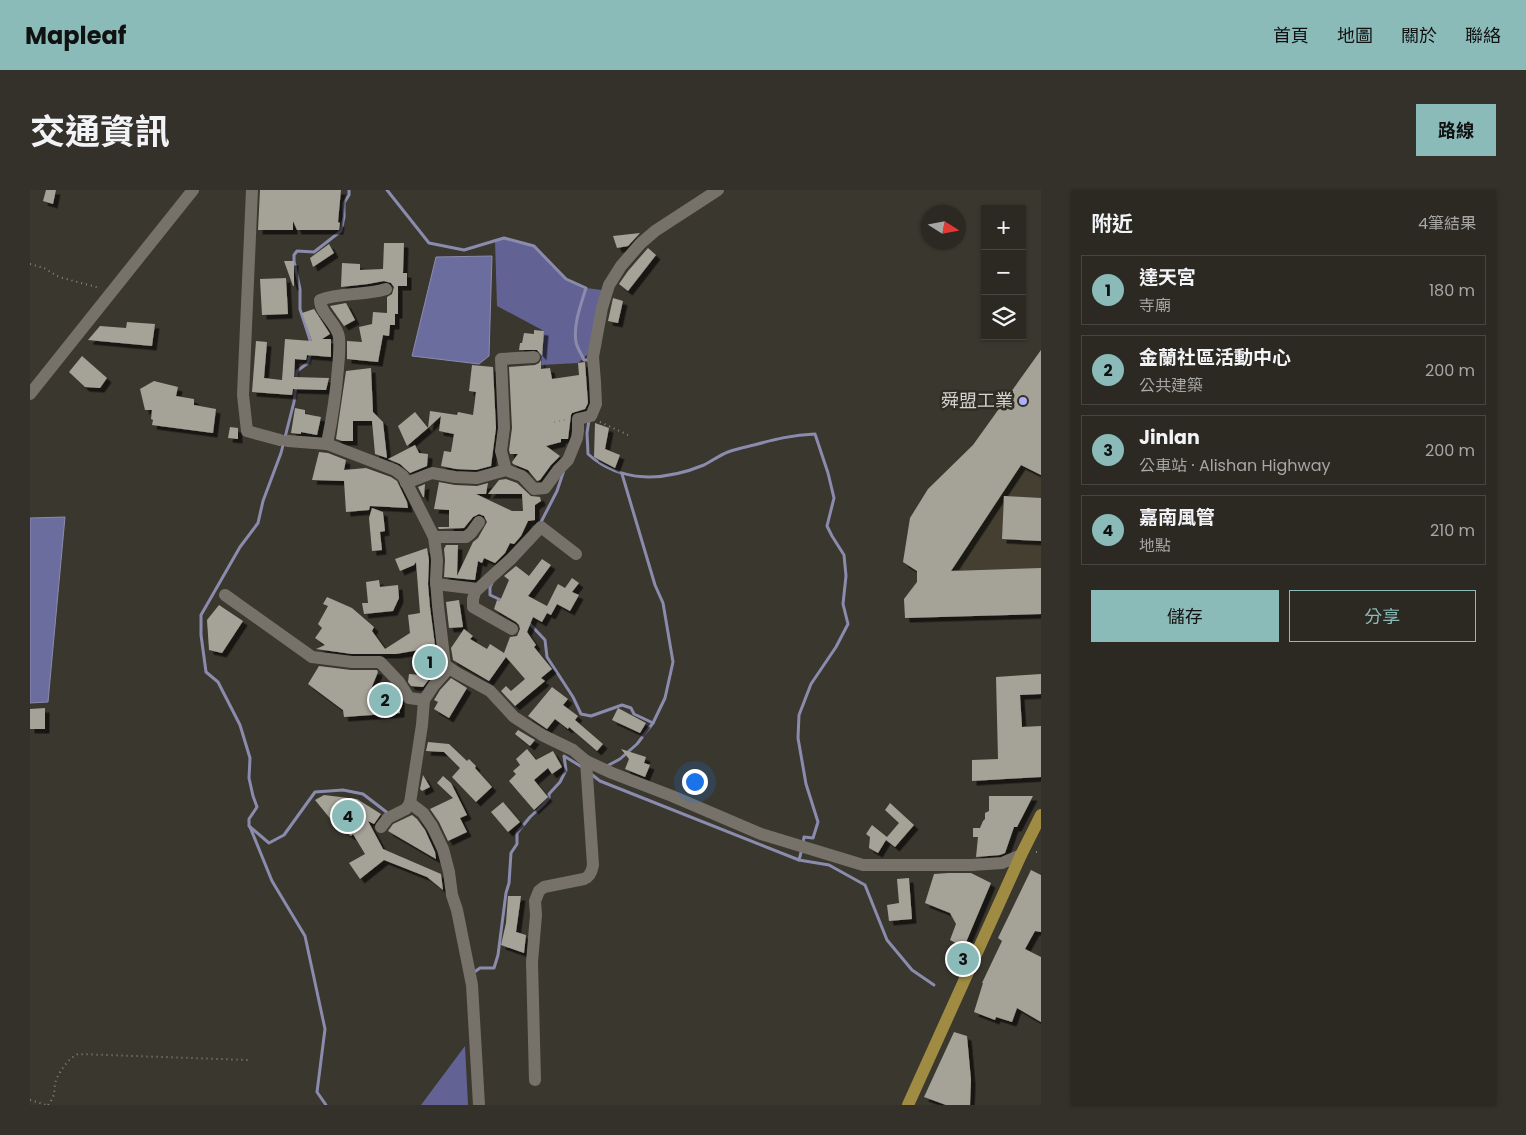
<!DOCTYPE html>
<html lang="zh-TW">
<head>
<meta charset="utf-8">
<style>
	body { margin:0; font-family:Poppins,"Noto Sans TC",sans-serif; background:#34312a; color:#f1f3f6 }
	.controls { position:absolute; right:15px; top:15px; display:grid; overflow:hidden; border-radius:0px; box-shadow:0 1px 4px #0004 }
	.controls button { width:45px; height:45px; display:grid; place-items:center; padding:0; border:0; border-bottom:1px solid #484540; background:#2c2922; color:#f1f3f6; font:25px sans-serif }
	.compass { position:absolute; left:891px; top:15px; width:45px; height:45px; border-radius:50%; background:#2c2922; box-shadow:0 1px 4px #0004; rotate:101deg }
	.you { position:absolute; left:664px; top:591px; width:18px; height:18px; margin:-12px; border:4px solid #fff; border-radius:50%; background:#1a73e8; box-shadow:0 0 0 8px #1a73e833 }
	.badge { display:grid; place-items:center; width:32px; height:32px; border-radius:50%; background:#8bbbb9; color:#111; font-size:16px; font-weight:700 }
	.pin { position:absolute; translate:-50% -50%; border:2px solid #fff; box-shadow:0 1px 5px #0006 }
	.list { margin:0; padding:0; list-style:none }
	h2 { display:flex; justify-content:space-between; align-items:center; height:65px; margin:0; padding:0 20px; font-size:21px }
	h2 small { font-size:16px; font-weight:400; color:#a6a6a5 }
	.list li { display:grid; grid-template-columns:32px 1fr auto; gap:15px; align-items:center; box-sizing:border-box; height:70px; margin:0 10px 10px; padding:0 10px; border:1px solid #484540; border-radius:0px }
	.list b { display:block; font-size:19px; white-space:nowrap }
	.list p { margin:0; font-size:16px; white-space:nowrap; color:#a6a6a5 }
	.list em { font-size:16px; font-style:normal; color:#a6a6a5 }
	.actions { display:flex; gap:10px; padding:15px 20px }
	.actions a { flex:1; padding:11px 0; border:1px solid #8bbbb9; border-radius:0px; text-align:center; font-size:18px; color:#8bbbb9 }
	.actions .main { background:#8bbbb9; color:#111 }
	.icon { flex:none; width:28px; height:28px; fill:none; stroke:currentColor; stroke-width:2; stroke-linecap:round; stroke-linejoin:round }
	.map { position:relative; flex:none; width:1011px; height:915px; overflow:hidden; border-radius:0px }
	header { display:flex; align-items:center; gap:30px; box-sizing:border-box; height:70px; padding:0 25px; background:#8bbbb9; color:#111 }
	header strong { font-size:24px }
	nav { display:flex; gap:28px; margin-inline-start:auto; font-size:18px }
	.intro { display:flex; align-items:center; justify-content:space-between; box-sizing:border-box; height:120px; padding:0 30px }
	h1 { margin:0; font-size:35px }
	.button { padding:12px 22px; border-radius:0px; background:#8bbbb9; color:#111; font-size:18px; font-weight:700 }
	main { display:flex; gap:30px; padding:0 30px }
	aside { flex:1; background:#2c2922; border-radius:0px; box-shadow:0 1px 4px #0004 }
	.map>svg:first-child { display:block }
	.built { fill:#443f30 }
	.forest { fill:#626394 }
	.water { fill:#6c6d9f; stroke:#8b8bad }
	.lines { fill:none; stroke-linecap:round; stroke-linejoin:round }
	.stream { stroke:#8b8bad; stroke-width:3 }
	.building { fill:#a5a298; filter:url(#shadow) }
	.path { stroke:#88867f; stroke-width:2; stroke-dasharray:1 4; stroke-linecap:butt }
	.minor { stroke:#767269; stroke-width:12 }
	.tertiary { stroke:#767269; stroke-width:12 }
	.primary { stroke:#9f8b41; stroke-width:12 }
	.poi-dot { fill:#adaffb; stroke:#2f2d24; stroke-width:2 }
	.labels { text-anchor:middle; stroke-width:5; stroke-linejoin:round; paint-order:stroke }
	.poi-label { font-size:18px; fill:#d4d2cd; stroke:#2f2d24; text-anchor:end }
</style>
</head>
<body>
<header>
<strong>Mapleaf</strong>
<nav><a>首頁</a><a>地圖</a><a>關於</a><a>聯絡</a></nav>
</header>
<div class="intro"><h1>交通資訊</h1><a class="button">路線</a></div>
<main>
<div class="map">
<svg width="1011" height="915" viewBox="0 0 1011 915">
	<defs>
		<filter id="shadow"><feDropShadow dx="4.5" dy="4.5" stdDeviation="0" flood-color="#0009"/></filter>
	</defs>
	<rect width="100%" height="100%" fill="#3a372e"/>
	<path class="built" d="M943 255 1011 285V424L875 428 874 409 887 392V381L873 372 880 328 898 299Z"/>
	<g class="forest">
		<path d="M474 48 504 56 536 89 556 98 572 100 559 163 548 173 511 175 514 141 467 116 465 51Z"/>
		<path d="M435 856 438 915H391Z"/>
	</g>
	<g class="water">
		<path d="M462 66 459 166 449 174 382 166 406 67Z"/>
		<path d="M35 327 18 512 0 513V328Z"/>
	</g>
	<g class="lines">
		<g class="stream">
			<path d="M357 0 399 53 434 60 474 48 504 56 536 89 556 98C551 114 543 135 546 152 547 158 552 165 554 170H560"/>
			<path d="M281 153 270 119V99L264 71V65L267 61 284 62 311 41 314 27V13L319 5V0"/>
			<path d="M266 189 267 181 278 173 281 161"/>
			<path d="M266 195 264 212 251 263 233 311 228 333 210 357 171 425V445L176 482 188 492 210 535 220 568 219 588 223 606 227 617 219 629V636L239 653 254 645 285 602 313 600 333 604 359 624"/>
			<path d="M559 230 557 243 558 264C591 294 635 291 674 275 682 271 690 265 698 262 706 259 716 257 724 255 746 249 762 245 785 244L798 283 804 308 797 336 802 346 814 365 816 386 813 414 818 434 806 457 781 494 769 525 768 548 776 594 788 632 783 648 774 647 773 653"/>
			<path d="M510 334 527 301 534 280"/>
			<path d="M462 393 460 397V405L473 411"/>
			<path d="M499 433 515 450 517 467 543 507 551 524 561 526 592 515 601 518 604 524 623 533"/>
			<path d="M577 576 590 569 607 554 623 533 635 508 643 472 633 413 625 395 592 284"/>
			<path d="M561 584 570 591 769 670"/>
			<path d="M220 637 242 691 275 746 295 839 287 902 296 915"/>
			<path d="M772 659 769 670 799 675 835 695 857 750 882 780 904 795"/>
			<path d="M443 783 450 778H464L468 765 476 703 479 693 481 663 487 654V643L500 627 513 615 519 608V604L530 592 536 580 534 566 552 577"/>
		</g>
	</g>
	<g class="building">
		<path d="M16 0H26L23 14 13 11Z"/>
		<path d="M230 0H311L308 32 310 33 309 40H267L263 31V40H228Z"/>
		<path d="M610 43 598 56 587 58 583 46Z"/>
		<path d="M354 53H374L373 83H377V96H368V124H365V135H360L359 146 353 145 348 172 317 169V151L332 152 329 137 342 134 343 122 357 123V107L362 104 364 97 361 93 354 91 338 94 311 97 312 73 330 74V80L353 79Z"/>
		<path d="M299 54 304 63 283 77 280 68Z"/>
		<path d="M618 58 626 65 598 101 589 94 598 81Z"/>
		<path d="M254 71H264V96H263Z"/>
		<path d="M256 88 258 124 232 125 230 89Z"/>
		<path d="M583 108 593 111 588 133 578 131Z"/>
		<path d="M316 113 325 130 314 136 300 116Z"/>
		<path d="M284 119 300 144 292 149H301V167L277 165 276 170 265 169 264 187 299 188 296 200 263 199 262 205 222 202 226 151 237 152 234 188 252 190 255 149 282 151 272 123Z"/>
		<path d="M97 132 125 134 122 156 58 150 70 136 96 138Z"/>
		<path d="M504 140 514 141 512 166 507 160H489L490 153H492L494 143 504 144Z"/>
		<path d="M1011 160V285L991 275 921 381 1011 378V424L875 428 874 409 887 392V381L873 372 880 328 898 299 943 255Z"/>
		<path d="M52 166 77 188 70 198 55 197 39 182Z"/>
		<path d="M511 170V179L520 178 522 189 549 185 548 173 555 172 558 213 555 219 542 223 541 225 538 249H531V252L516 256 530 266 521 275 510 290 507 291 498 280 483 274 482 272 488 264H480L479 260 482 238 479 177 505 175 509 173Z"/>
		<path d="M442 175 463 177 466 238 461 276 446 280 426 279 411 276 414 261 421 262 424 244 409 241 411 226 398 238 400 221 427 225 428 222 443 225 446 202 439 201Z"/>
		<path d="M341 178 343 222 353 232 357 268 345 264 342 231H323V251H312L306 249 316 181Z"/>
		<path d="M124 191 148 197 146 206 164 209V215L186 219 183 243 122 235 123 230 121 229 122 220H115L110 199Z"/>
		<path d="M265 218 275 220V224L291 227 287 245 271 242V244L261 243Z"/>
		<path d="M385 222 398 238 377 256 368 236Z"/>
		<path d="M565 233 579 238 575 259 590 265 585 278 564 267Z"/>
		<path d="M200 237 208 238V249L198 248Z"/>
		<path d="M385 255 389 263 398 264 397 276 380 283 370 274 358 269Z"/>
		<path d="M289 262 298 263 316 270 314 280 336 278 361 287 367 291 377 312 378 318 340 316 339 320 316 322 314 291 282 290Z"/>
		<path d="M476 289 487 293 501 306 510 307 511 311 505 315V330L498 331 491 346 484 354 480 353 475 363 465 373 454 368 452 373 448 371 445 390 414 387 415 370 414 359 416 355H428L427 386 443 352 448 348 457 332 454 326 449 324 443 327 434 338 409 339 408 337H419V320L404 319 409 292 425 295 447 296 458 293 456 304H446L482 321H493L492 304H458L469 290Z"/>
		<path d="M395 294 394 307H393L388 297Z"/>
		<path d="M974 306 1011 308V351L972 349Z"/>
		<path d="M342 318 353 322 355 341 350 342 352 360 342 361 339 328Z"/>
		<path d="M397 358 399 370 398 394 400 417 408 478 393 497 381 496 378 492 379 484 391 485 389 460 366 464H322L286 459 295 455 285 448 292 438 288 434 298 416 293 414 297 407 322 418 344 437 342 441 355 459 380 443 378 425 390 423 386 372 384 375 370 381 365 369Z"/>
		<path d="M512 369 521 375 498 406 517 416 528 394 535 398 542 388 549 393 542 402 549 405 540 421 527 414 521 425 517 423 512 432 503 427 497 442 506 455 504 457 522 479 511 488 515 491 485 516 471 501 476 496 481 501 495 489 476 467 459 491 423 470 421 458 434 439 443 446 440 449 457 459 460 454 474 463 480 447 487 446 490 439 489 435 486 432 464 419 467 410 470 411 479 390 474 386 486 376 499 386Z"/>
		<path d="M349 390 350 397 368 395 369 408 363 421 334 424 332 413H338L336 392Z"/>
		<path d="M429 410 433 437 419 438 416 412Z"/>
		<path d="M189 415 213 431 192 463 179 460 177 430Z"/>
		<path d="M289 476 321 480H347L348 482 341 499H364L370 509V523L314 527 313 520 278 494Z"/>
		<path d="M1011 484V504L990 505 992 537 1011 536V587L942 591V570L968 569 966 487Z"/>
		<path d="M421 488 437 498 419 528 404 519 408 512 404 510 410 500Z"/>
		<path d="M522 497 538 509 533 515 548 526 545 530 573 554 567 561 539 537 538 539 525 529 517 539 498 526Z"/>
		<path d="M15 518V539H0V519Z"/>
		<path d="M588 518 616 533 610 543 582 530Z"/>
		<path d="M488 540 505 550 500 556 485 544Z"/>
		<path d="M398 552 419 554 437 571 439 569 446 576 445 578 462 597 446 612 422 587 430 578 414 562 396 561Z"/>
		<path d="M497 559 506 570 523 561 532 577 522 584 518 578 504 590 518 607 504 620 479 591 486 584 483 581 490 575 486 569Z"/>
		<path d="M591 559 616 567 614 573 620 575 615 587 595 579 599 569Z"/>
		<path d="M393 585 400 597 392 601 390 599Z"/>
		<path d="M413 586 421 593 437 625 430 628 437 642 418 651 409 632 400 619 423 608 407 593Z"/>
		<path d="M294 605 327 609 351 624 344 634 338 631 353 659 411 684 413 700 397 687 354 670 330 689 319 673 335 664 323 644 321 646 303 632 285 610Z"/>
		<path d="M959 606H1003L987 637H984L975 663 970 665 946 667 948 647H943V638H950L953 631 955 629V623L959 621Z"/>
		<path d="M473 612 490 632 478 642 461 622Z"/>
		<path d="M860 613 884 635 865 657 856 650 848 663 839 658 840 647 836 644 842 635 857 647 869 633 855 620Z"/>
		<path d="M382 625 387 629 395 640 405 662 406 669 358 641 363 634Z"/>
		<path d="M1001 680 1011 685V742L1005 741 995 759 1011 767V832L987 818 982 832 966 827 965 830 944 822 953 793H952L972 751 968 748Z"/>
		<path d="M919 683H941L961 693 934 757 920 750 926 734 920 723 895 713 904 684Z"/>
		<path d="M879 688 882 729 859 731 857 715 869 713 867 689Z"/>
		<path d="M478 706H491L486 742 496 745 494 763 471 755 476 733Z"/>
		<path d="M924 842 937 846 941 890 940 915H916L894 907Z"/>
	</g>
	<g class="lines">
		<g class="path">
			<path d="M0 74 14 78 29 87 70 98"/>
			<path d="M524 232 535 230"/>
			<path d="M570 232 598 245"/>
			<path d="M1006 662H1011"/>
			<path d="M0 910 16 915"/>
			<path d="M18 915C28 903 22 899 27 888 31 879 39 868 48 864L218 870"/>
		</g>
		<g class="minor">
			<path d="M222 0 213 205 217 241 250 250"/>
			<path d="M258 251 297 254 365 280 373 286 404 347 407 370 406 390 408 416 415 475 427 483 460 501 484 527 512 545 543 560 556 571 582 583 642 606 731 644 833 675H942L972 673 991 665"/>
			<path d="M297 254C302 229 306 204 308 178 309 168 310 157 309 147 307 133 290 124 290 110 311 102 334 106 356 99"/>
			<path d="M476 280 471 261 474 238 471 169 504 167"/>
			<path d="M376 293 402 283 425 287 447 288 476 280 492 286 504 299 515 298 528 280 538 270 547 248 548 241V229L561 226 566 214 565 192 563 167 572 118 579 95 591 76 610 54 625 41 688 0"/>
			<path d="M404 347H436L441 343 449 332"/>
			<path d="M406 394 448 399 481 369 511 337 546 364"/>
			<path d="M446 399 443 409V417L482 439"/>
			<path d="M195 405 282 467 322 472H350L369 492 379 508 394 510"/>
			<path d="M380 613 393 623 402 636 413 659 419 682 422 705 427 720 442 795 449 915"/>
			<path d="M351 637 358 628 376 619 380 613 392 535 394 510 404 495 419 478"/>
			<path d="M505 890 502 772 506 725 505 711 509 701 514 697 554 689C560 687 562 681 563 675L556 571"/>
		</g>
		<path class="tertiary" d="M0 204 163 0"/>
		<path class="primary" d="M878 915 991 665 1011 625"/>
	</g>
	<circle class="poi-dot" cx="993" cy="211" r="5"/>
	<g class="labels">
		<g class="poi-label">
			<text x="983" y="217">舜盟工業</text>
		</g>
	</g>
</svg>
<div class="controls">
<button>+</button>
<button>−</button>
<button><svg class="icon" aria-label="layers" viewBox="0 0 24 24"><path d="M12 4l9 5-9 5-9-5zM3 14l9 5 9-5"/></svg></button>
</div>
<svg class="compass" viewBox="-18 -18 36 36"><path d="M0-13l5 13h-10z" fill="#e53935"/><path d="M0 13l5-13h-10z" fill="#a6a6a5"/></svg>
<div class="you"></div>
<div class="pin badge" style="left:400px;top:472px">1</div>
<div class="pin badge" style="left:355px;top:510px">2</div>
<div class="pin badge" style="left:933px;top:769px">3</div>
<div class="pin badge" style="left:318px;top:626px">4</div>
</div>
<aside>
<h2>附近<small>4筆結果</small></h2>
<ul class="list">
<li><span class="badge">1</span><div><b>達天宮</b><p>寺廟</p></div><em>180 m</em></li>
<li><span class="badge">2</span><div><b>金蘭社區活動中心</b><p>公共建築</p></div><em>200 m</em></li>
<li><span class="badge">3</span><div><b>Jinlan</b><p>公車站 · Alishan Highway</p></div><em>200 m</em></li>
<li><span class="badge">4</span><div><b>嘉南風管</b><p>地點</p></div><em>210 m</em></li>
</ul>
<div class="actions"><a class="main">儲存</a><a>分享</a></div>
</aside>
</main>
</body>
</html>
